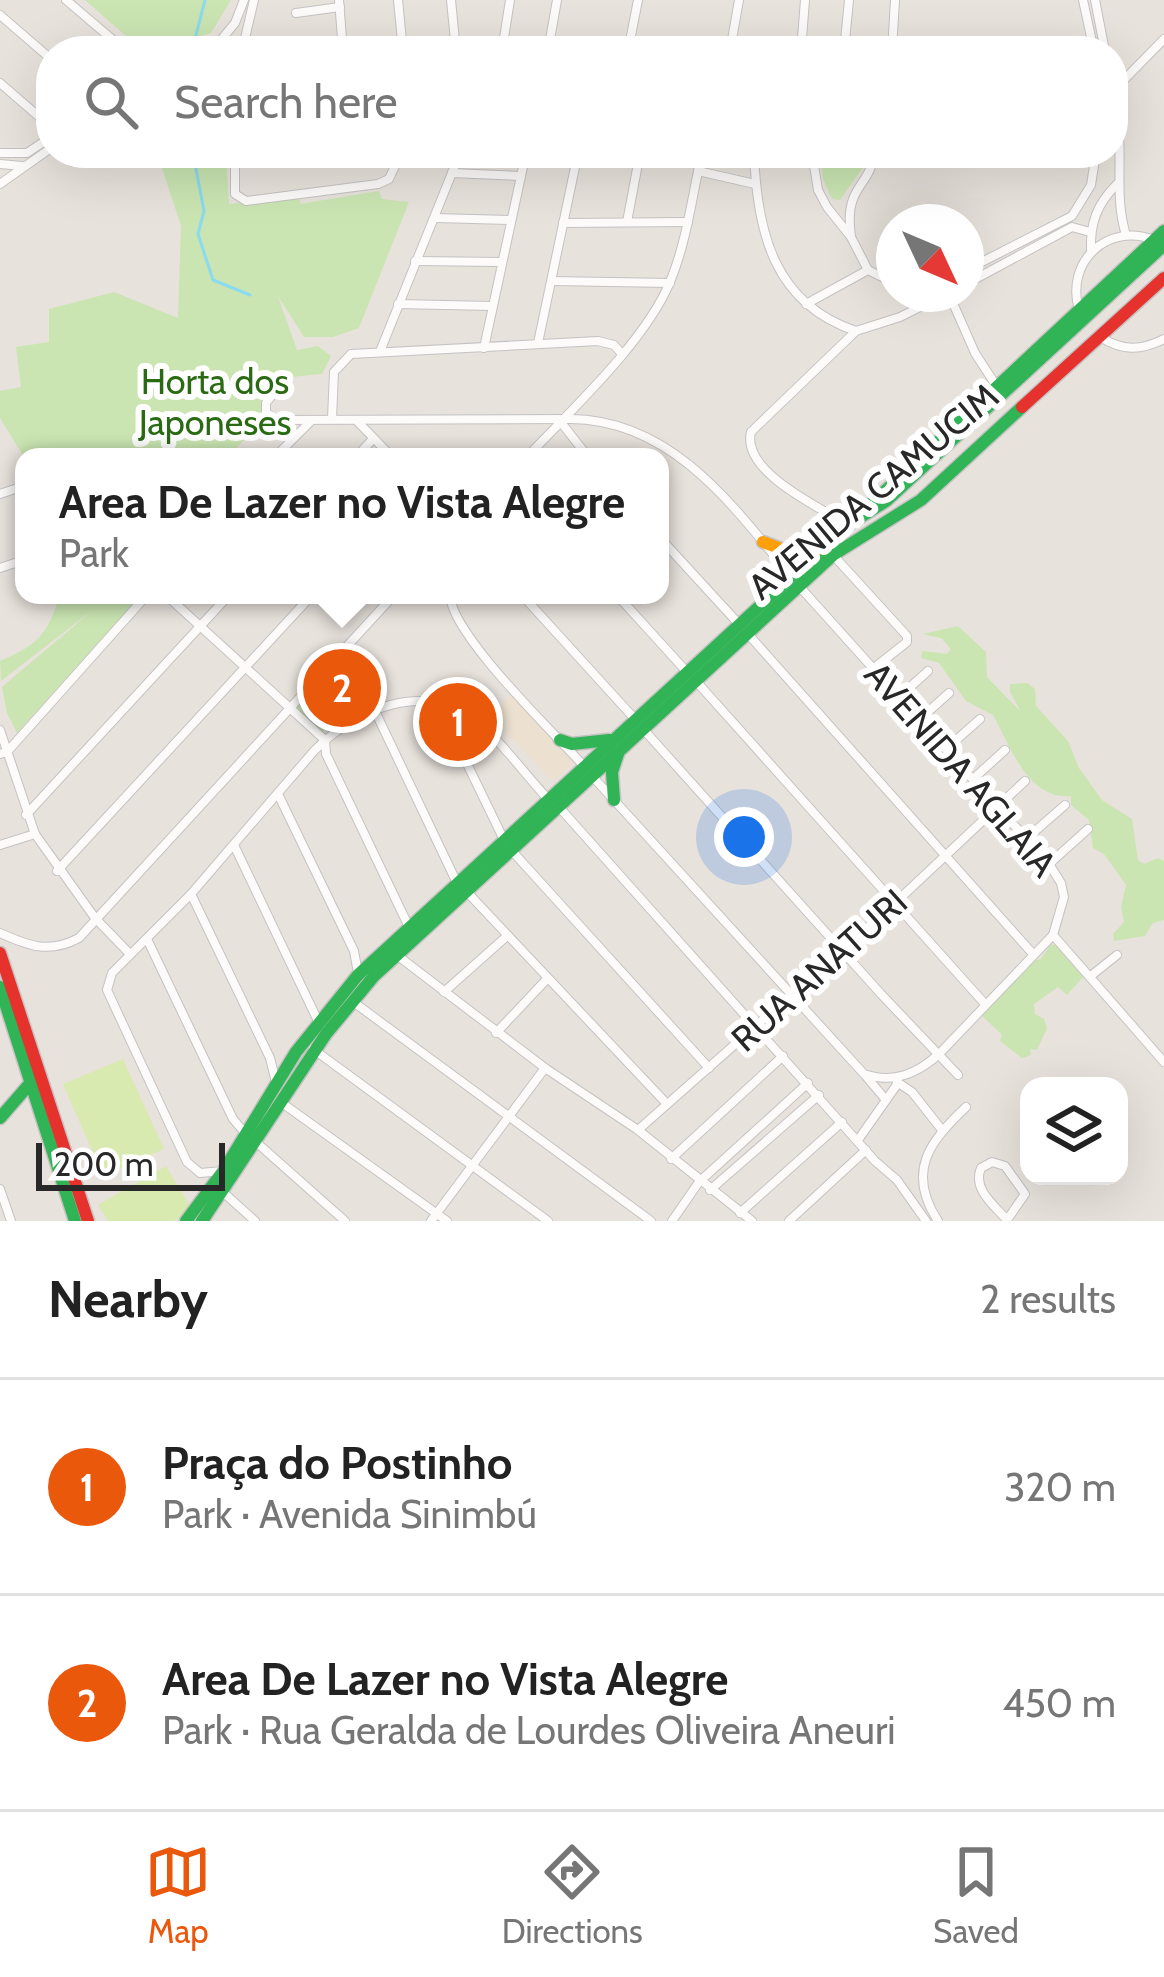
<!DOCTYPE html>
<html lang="en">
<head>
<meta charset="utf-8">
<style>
	body { margin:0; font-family:Cabin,sans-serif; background:#f2f2f2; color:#222 }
	.controls { position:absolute; right:36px; bottom:36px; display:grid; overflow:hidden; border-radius:24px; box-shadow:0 12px 48px #0002 }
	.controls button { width:108px; height:108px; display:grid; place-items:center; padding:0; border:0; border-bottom:3px solid #e0e0e0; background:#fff; color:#222; font:60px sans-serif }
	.compass { position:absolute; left:876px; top:204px; width:108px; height:108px; border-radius:50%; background:#fff; box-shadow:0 12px 48px #0002; rotate:134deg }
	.scale { position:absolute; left:36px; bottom:30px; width:189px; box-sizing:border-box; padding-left:12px; border:6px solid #282828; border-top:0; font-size:33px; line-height:42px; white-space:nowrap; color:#282828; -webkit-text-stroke:9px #fff; paint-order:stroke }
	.you { position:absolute; left:744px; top:837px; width:42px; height:42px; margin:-30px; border:9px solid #fff; border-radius:50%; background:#1a73e8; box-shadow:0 0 0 18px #1a73e833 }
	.badge { display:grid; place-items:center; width:78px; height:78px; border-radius:50%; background:#ea580c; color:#fff; font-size:39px; font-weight:700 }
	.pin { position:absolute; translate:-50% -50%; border:6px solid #fff; box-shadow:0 3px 12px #0006 }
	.popup { position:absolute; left:15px; top:448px; width:654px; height:156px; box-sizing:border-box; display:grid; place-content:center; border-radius:24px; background:#fff; filter:drop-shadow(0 3px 9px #0005); font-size:39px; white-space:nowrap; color:#767676 }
	.popup b { font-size:45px; color:#222 }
	.popup::after { content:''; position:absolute; left:50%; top:100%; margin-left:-24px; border:24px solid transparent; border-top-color:#fff }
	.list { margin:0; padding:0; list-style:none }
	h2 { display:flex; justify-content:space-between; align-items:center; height:156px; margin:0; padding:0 48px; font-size:51px }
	h2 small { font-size:39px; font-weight:400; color:#767676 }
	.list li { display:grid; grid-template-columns:78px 1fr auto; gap:36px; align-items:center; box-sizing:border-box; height:216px; padding:0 48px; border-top:3px solid #e0e0e0 }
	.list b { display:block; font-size:45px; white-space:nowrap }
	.list p { margin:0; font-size:39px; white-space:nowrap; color:#767676 }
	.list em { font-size:39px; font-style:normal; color:#767676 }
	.icon { flex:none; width:66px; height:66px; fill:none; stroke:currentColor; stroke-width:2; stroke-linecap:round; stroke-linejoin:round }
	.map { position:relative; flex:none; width:1164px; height:1221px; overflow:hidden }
	.search { position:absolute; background:#fff; box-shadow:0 12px 48px #0002; left:36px; right:36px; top:36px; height:132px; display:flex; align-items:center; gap:30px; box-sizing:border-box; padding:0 42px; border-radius:48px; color:#767676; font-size:45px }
	.sheet { height:588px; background:#fff }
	nav { display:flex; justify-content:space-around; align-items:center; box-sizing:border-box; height:168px; border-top:3px solid #e0e0e0; background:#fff; font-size:33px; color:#767676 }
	nav a { display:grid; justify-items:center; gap:6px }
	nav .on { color:#ea580c }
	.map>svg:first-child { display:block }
	.education { fill:#ece1d0 }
	.green { fill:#cae5b2 }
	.pitch { fill:#d8eaaf }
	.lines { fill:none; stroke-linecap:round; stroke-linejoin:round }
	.stream { stroke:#8adaf0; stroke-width:3 }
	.street-casing { stroke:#c4c2c3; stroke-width:10 }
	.fast-casing { stroke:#c4c2c3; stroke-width:15 }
	.slow-casing { stroke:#c4c2c3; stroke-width:15 }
	.jam-casing { stroke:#c4c2c3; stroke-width:15 }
	.street { stroke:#fcfbfa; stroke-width:8 }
	.fast { stroke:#30b455; stroke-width:12 }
	.slow { stroke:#ff9f0a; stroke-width:12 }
	.jam { stroke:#e5322d; stroke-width:12 }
	.labels { text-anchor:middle; stroke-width:12; stroke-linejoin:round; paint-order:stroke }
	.park-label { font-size:36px; fill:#296a13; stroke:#fff }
	.street-label { font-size:36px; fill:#282828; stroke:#fff }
</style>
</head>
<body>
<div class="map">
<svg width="1164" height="1221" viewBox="0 0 1164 1221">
	<rect width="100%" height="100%" fill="#e8e2dc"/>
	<path class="education" d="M515 691 575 758V763L553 781 489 715Z"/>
	<g class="green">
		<path d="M85 0H231L211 33 157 51H143Z"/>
		<path d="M157 153H226L229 204 300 196V204L379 191 382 199 409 202 359 328 333 337H304L278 296 297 350 318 346 331 356 322 374 292 377 274 396 258 377C271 419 255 428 228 457H24L0 418V391L21 387 16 347 49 342V309L114 292 178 318 181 226Z"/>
		<path d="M820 153H867L866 163 840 200 832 199 823 179Z"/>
		<path d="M60 595H141L17 733 7 713 2 687 94 609 1 681 0 661C39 644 47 635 60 595Z"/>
		<path d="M958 626 986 652 987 677 1021 712 1010 692V684L1027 683 1035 689 1036 706 1068 741 1079 768 1102 800 1132 819 1138 860 1144 864 1158 858 1164 861V920L1153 923 1145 936 1114 941 1113 934 1124 922 1121 907 1126 885 1104 854 1093 848 1089 820 1071 805V796C1028 800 1011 747 993 715L966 701 939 663 921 658 922 651 947 654 951 649 941 638 923 634Z"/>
		<path d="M343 656 382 697 321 732 295 705Z"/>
		<path d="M1051 944 1061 947 1082 968 1083 977 1067 995 1058 987 1034 1004 1035 1014 1044 1019 1047 1028 1037 1050 1030 1049 1031 1055 1022 1058 1000 1041 1002 1035 981 1015 988 995 1032 958 1040 960Z"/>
	</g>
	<g class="pitch">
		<path d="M123 1059 164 1149 103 1176 63 1084Z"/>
		<path d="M166 1166 192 1210 174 1221H108L98 1205Z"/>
	</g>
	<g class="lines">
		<g class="stream">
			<path d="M192 51 205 0"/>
			<path d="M193 153 204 211 198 234 213 280 250 295"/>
		</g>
		<g class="street-casing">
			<g id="street">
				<path d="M66 0 126 51"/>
				<path d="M339 0 343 51"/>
				<path d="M398 0 403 51"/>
				<path d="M451 0 456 51"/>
				<path d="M1083 0 1094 51"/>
				<path d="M1095 0 1105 51"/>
				<path d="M296 13 340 7"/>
				<path d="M0 15 51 59"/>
				<path d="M216 46 235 23 244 0"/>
				<path d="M211 51 225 42 238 51"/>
				<path d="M242 51 254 0"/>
				<path d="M502 51 510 0"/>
				<path d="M548 51 557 0"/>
				<path d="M628 51 638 0"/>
				<path d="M730 51 739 0"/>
				<path d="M801 51 805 0"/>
				<path d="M844 51 849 0"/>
				<path d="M892 51 895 0"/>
				<path d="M0 83 51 127"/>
				<path d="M1113 91 1164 39"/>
				<path d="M1113 103C1127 147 1112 190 1126 235"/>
				<path d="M0 153H27L51 137"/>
				<path d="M235 153V194L246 201 378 184 389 179 401 153"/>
				<path d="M754 153C757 232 774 304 856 331L900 317 946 294"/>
				<path d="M812 153 818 190 827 207 851 237 868 270 894 283"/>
				<path d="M0 164 22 166"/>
				<path d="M698 171 755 184"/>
				<path d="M452 173 521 176"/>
				<path d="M0 184 51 148"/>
				<path d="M435 218 511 220"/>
				<path d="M627 222 640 153"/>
				<path d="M563 223 688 222"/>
				<path d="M851 236C843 184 873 186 873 153"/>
				<path d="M1091 250C1090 223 1097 204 1117 184"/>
				<path d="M415 261 502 262"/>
				<path d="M966 270 1072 216 1091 185 1096 153"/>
				<path d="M552 281 670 283"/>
				<path d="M966 284 1072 227 1090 232"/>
				<path d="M949 294 975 353 997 387"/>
				<path d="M398 304 492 306"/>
				<path d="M806 304 868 270"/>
				<path d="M1079 310C1065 262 1107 222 1154 240"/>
				<path d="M1100 337C1123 351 1140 351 1164 339"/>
				<path d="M538 343 578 153"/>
				<path d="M484 348 526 153"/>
				<path d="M381 349 460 153"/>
				<path d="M275 391 266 403V413L278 420 571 419C671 420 732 504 790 575"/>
				<path d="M332 419 334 372 351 354 598 341 614 345 622 354"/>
				<path d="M357 421 392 457"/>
				<path d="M560 421 588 457"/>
				<path d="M275 457 311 421"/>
				<path d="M356 457 372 440"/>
				<path d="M527 457C572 409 645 342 670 282 687 241 692 196 702 153"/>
				<path d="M0 494 21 487"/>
				<path d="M848 525C821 508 741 472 751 432L856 331"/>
				<path d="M660 538 738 623"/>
				<path d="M834 556 907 636V642L874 668"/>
				<path d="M0 568 24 560"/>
				<path d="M166 595 325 740 326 754 409 927"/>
				<path d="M450 595C451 634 553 732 583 765"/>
				<path d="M522 595 634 718"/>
				<path d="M617 595 686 671"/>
				<path d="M748 634 1033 954"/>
				<path d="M695 680 985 1004"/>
				<path d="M899 697 928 671"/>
				<path d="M438 704 504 840"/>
				<path d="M374 709 457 883"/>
				<path d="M920 719 949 693"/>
				<path d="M0 730 35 834 95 918 129 953"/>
				<path d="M644 730 881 994 958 1075"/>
				<path d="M946 749 980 719"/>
				<path d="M0 754 7 752 147 595"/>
				<path d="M593 777 864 1074C893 1084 917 1074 939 1054L1053 935 1064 897 1061 883 1049 864 799 586"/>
				<path d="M973 779 1005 750"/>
				<path d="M278 794 354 951 358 973"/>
				<path d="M559 807 875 1161 897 1180 926 1221"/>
				<path d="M26 815 229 595"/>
				<path d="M1026 839 1065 805"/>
				<path d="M0 845 35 834"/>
				<path d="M234 845 318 1021"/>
				<path d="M512 851 709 1068"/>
				<path d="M1049 864 1088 829"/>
				<path d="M57 871 312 595"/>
				<path d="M467 892 667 1104"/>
				<path d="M191 894 270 1058 276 1082"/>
				<path d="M0 933C29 946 49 954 79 938L394 595"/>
				<path d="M1053 935 1164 1062"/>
				<path d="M147 939 233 1119 246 1134"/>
				<path d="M398 956 545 1068 638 1130 752 1221"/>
				<path d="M1092 975 1117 955"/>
				<path d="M444 992 507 936"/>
				<path d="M352 1001 651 1221"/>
				<path d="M496 1033 546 980"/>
				<path d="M313 1049 548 1221"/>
				<path d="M865 1075 886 1100"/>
				<path d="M897 1082 912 1092 942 1130"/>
				<path d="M282 1103 447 1221"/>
				<path d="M638 1130 895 903 1025 781"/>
				<path d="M858 1140 896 1086 898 1077"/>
				<path d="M256 1142 345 1221"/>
				<path d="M671 1159 783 1056"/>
				<path d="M223 1171 200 1173 187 1162 107 990 112 973 191 894 314 751C355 709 424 680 476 721 502 742 524 773 547 798"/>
				<path d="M0 1189 11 1221"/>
				<path d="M710 1190 819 1095"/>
				<path d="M224 1193 255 1221"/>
				<path d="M740 1213 842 1122"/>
				<path d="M1007 1220 1025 1194 1005 1166 992 1162 981 1168C972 1189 994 1205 1007 1220V1221"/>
				<path d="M431 1221 545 1068"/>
				<path d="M672 1221 699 1182 808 1083"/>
				<path d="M789 1221 866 1150"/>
				<path d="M938 1221C906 1172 929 1142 966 1107"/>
			</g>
		</g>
		<g class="fast-casing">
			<g id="fast">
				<path d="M868 507 1164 231"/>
				<path d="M560 740 572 744 609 740"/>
				<path d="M614 800 612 772 618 754"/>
				<path d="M0 987 75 1221"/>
				<path d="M0 1118 33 1080"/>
				<path d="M186 1221 224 1170 296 1052 358 975 848 525 886 501 1164 245"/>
				<path d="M202 1221 326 1034 374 976 833 555 921 500 1022 407"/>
			</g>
		</g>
		<g class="slow-casing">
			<path id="slow" d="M763 542 795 554 816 551"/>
		</g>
		<g class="jam-casing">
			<g id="jam">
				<path d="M1022 407 1164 278"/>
				<path d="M0 953 88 1221"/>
			</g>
		</g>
		<use href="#street" class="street"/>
		<use href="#fast" class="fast"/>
		<use href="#slow" class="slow"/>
		<use href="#jam" class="jam"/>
	</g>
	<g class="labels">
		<g class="park-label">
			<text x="215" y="394">Horta dos<tspan x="215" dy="41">Japoneses</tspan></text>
		</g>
		<g class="street-label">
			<text transform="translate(873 491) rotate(-40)" y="13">AVENIDA CAMUCIM</text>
			<text transform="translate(961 769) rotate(49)" y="13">AVENIDA AGLAIA</text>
			<text transform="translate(819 970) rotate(-42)" y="13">RUA ANATURI</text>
		</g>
	</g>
</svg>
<div class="controls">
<button><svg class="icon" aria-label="layers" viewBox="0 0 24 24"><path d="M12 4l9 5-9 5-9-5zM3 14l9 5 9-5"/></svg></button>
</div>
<svg class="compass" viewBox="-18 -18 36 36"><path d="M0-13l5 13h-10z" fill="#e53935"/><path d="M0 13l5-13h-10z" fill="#767676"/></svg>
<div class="scale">200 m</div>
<div class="you"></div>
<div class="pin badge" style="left:458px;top:722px">1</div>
<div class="pin badge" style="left:342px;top:688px">2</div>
<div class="popup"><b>Area De Lazer no Vista Alegre</b>Park</div>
<div class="search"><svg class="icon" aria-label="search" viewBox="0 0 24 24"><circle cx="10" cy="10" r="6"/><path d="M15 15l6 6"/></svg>Search here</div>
</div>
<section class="sheet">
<h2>Nearby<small>2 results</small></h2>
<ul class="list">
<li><span class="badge">1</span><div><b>Praça do Postinho</b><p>Park · Avenida Sinimbú</p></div><em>320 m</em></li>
<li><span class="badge">2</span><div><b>Area De Lazer no Vista Alegre</b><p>Park · Rua Geralda de Lourdes Oliveira Aneuri</p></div><em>450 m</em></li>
</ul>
</section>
<nav>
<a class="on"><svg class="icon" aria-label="map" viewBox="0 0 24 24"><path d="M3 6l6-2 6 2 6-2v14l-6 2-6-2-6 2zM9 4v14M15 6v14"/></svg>Map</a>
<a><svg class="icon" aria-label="directions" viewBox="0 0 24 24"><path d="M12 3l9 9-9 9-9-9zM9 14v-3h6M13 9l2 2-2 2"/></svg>Directions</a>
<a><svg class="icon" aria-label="saved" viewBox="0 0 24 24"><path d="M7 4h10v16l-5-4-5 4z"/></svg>Saved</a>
</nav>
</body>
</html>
